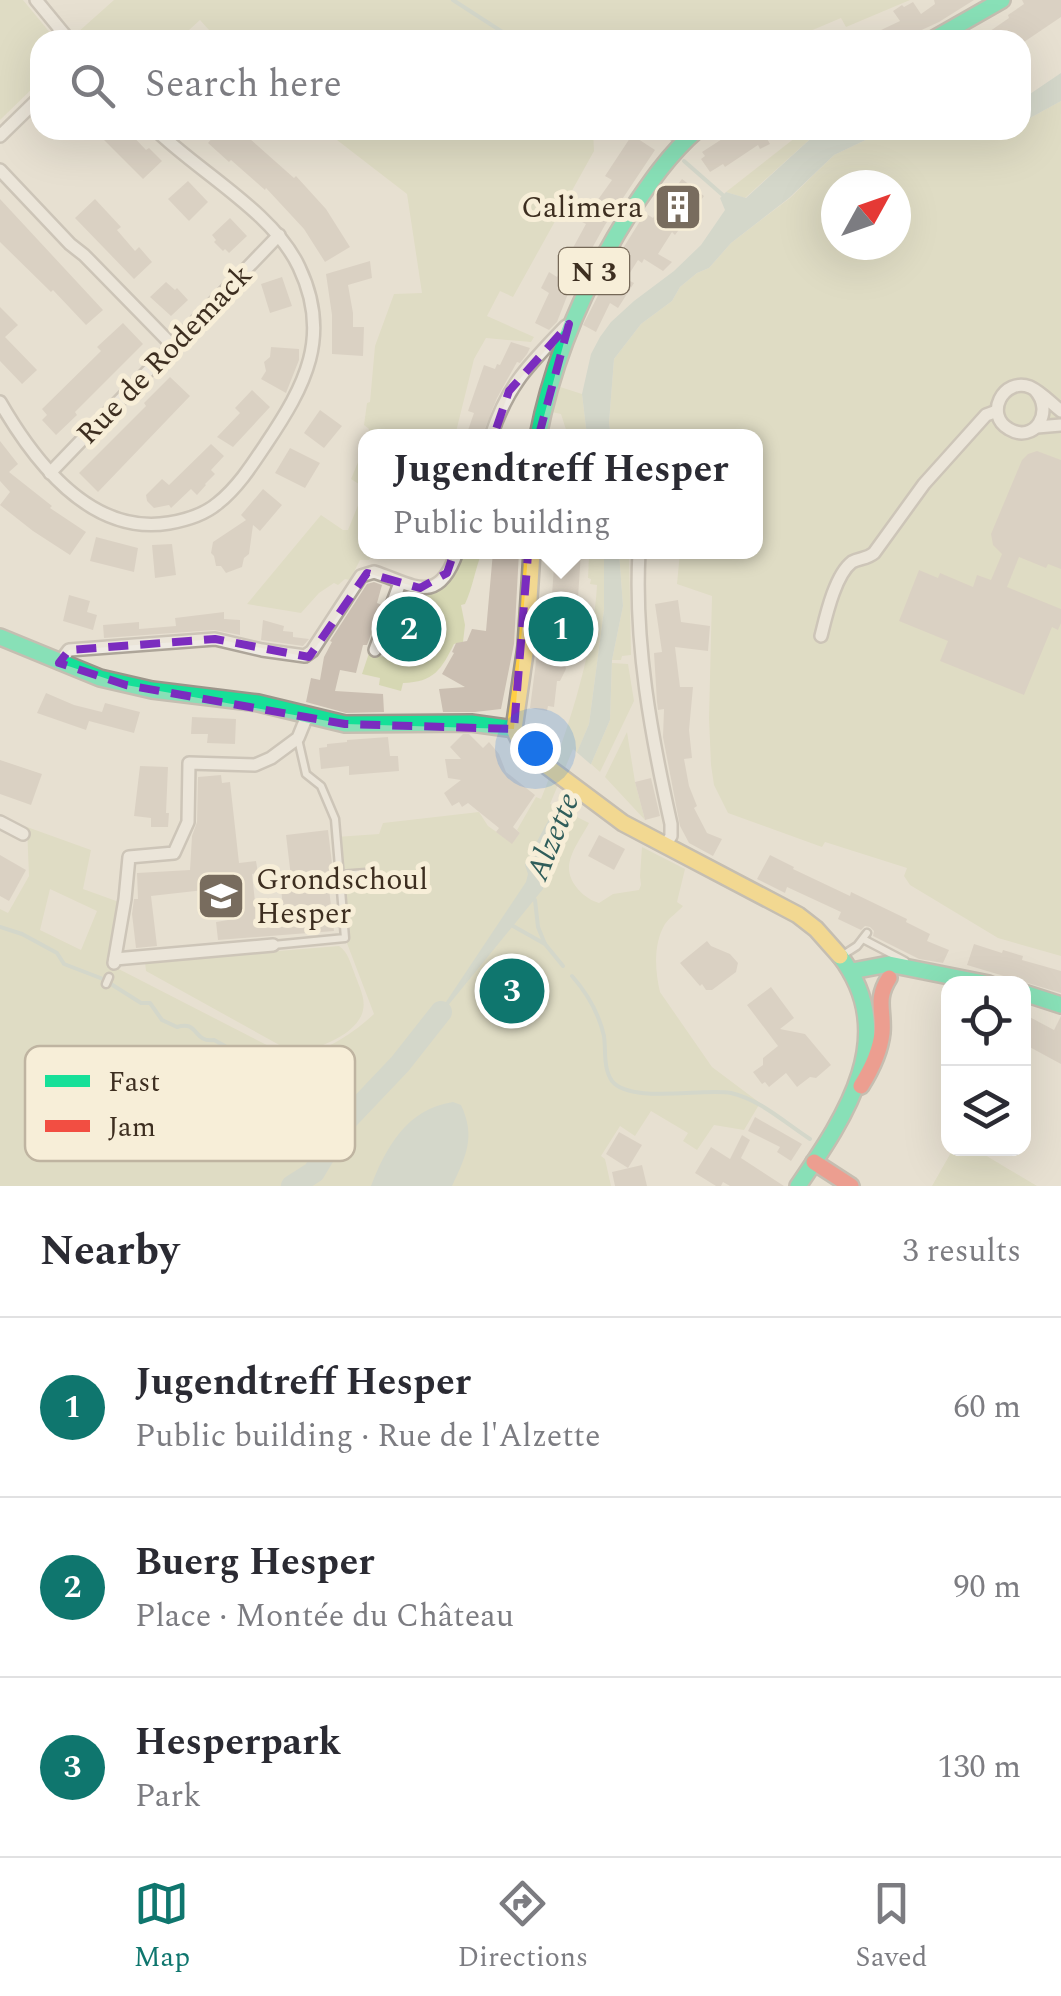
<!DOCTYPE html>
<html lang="en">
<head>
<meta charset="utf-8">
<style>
	body { margin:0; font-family:Spectral,serif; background:#f2f2f3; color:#2b2b33 }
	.controls { position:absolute; right:30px; bottom:30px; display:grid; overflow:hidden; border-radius:20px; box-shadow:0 10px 40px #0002 }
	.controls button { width:90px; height:90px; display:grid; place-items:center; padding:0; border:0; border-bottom:2px solid #e1e1e2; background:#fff; color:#2b2b33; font:50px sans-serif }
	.compass { position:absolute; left:821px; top:170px; width:90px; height:90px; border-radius:50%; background:#fff; box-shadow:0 10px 40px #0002; rotate:50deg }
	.you { position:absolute; left:535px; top:748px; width:35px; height:35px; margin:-25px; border:8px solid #fff; border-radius:50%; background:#1a73e8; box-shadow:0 0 0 15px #1a73e833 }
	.badge { display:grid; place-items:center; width:65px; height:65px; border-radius:50%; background:#0f766e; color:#fff; font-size:32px; font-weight:700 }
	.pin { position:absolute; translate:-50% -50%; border:5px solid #fff; box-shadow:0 2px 10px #0006 }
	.popup { position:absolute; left:358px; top:429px; width:405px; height:130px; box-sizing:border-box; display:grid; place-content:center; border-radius:20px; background:#fff; filter:drop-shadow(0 2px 8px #0005); font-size:32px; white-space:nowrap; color:#7c7c81 }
	.popup b { font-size:38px; color:#2b2b33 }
	.popup::after { content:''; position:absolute; left:50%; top:100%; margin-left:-20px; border:20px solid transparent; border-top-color:#fff }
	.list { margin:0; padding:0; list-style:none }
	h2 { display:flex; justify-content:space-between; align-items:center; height:130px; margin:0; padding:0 40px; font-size:42px }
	h2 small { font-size:32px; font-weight:400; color:#7c7c81 }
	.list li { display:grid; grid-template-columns:65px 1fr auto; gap:30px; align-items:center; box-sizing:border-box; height:180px; padding:0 40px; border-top:2px solid #e1e1e2 }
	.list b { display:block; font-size:38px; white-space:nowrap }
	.list p { margin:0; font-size:32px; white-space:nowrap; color:#7c7c81 }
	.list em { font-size:32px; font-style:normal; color:#7c7c81 }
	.icon { flex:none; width:55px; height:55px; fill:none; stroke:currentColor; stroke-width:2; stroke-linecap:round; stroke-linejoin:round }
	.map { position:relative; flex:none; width:1061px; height:1186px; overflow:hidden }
	.search { position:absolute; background:#fff; box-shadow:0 10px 40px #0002; left:30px; right:30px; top:30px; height:110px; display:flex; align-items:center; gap:25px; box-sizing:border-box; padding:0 35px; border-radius:30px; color:#7c7c81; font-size:38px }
	.sheet { height:670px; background:#fff }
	nav { display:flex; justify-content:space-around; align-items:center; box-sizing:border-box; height:140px; border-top:2px solid #e1e1e2; background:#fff; font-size:28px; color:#7c7c81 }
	nav a { display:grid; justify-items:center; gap:5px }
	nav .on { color:#0f766e }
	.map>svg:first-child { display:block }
	.green { fill:#d6d7b3; fill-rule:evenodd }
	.water { fill:#bcccc2 }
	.pier { fill:#e7e0d1 }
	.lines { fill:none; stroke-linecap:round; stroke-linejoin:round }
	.stream { stroke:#bcccc2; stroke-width:4 }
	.river { stroke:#bcccc2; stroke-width:22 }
	.building { fill:#cbbfb2 }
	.lane-casing { stroke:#ada599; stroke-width:11 }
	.street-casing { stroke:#ada599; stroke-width:16 }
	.fast-casing { stroke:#9c958a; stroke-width:20 }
	.slow-casing { stroke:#9c958a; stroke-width:20 }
	.jam-casing { stroke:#9c958a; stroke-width:20 }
	.lane { stroke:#efebe3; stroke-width:6 }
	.street { stroke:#efebe3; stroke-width:11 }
	.fast { stroke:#16e098; stroke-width:15 }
	.slow { stroke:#ffcf43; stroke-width:15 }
	.jam { stroke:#f24e42; stroke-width:15 }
	.marked { fill:none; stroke:#7b2cbf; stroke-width:8; stroke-dasharray:20 12; stroke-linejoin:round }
	.labels { text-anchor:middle; stroke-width:10; stroke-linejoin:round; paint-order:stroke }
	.shield { fill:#f7eed8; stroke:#756857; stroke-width:2.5 }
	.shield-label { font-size:28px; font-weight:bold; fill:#3d2e20 }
	.poi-label { font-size:30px; fill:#3d2e20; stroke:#f7eed8; text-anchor:end }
	.street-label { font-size:30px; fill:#3d2e20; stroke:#f7eed8 }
	.water-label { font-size:32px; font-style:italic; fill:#2f5d5a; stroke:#f7eed8 }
	.key { fill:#f7eed8; stroke:#bfb4a1; stroke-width:2.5 }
	.key-label { font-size:28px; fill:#3d2e20 }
</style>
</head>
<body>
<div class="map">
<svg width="1061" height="1186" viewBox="0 0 1061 1186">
	<rect width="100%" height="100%" fill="#e7e0d1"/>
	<g class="green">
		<path d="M0 0H23L56 40H40V81L0 120Z"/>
		<path d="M114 0H910L846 27 841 18 789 40H218L200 20 178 40H84L77 33Z"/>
		<path d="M1061 101V956L998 938 910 885 904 876 907 868 825 842 822 847 728 813 714 785 711 765 709 718 712 596 677 584 680 552H756V436H611L609 423 614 359 641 324 672 301 680 287 697 273 709 268 731 243 790 198 834 155 872 137 896 140 917 130H1021V123ZM836 185H896V245H836Z"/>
		<path d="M324 130H593L594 151 513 297 500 291 487 316 534 337 531 342 486 338 474 359 455 436H368L369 429 364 425 367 403 370 402 375 346 394 294 422 293 407 194Z"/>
		<path d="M805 130H820L745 198 726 192Z"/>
		<path d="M557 386 582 394 587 436H568L561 414 552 412Z"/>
		<path d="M366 443V552H373L369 560H360L350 580 345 579 338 585 334 583 319 593 301 613 247 604 321 515 343 530H348L365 488 351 479Z"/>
		<path d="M461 552H482C475 569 473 587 465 604L461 605 465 625 463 642 454 644C441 670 434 682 403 683L401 691 379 685 380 678 362 674 369 653 391 659 393 657 415 665V663L400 654 409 630 413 631 422 609 419 607 422 600 420 592 432 590Z"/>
		<path d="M594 552H604V610L589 724 555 806 589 823C583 835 569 853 569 868 569 884 585 899 599 903L613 894 639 890 641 885 640 876 642 847 685 869 677 902 683 906C678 912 670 917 665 924 653 944 655 971 660 992L712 1067 760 1103 744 1130 714 1125 697 1150 683 1141 688 1133 651 1111 635 1136 620 1126 601 1156 605 1159 611 1186H0V909L8 913 29 876 27 827 91 850 83 889 119 902 109 964 292 1058C325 1051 349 1037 374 1014L345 938 336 837 379 834 383 823 479 812 488 826 512 843 520 833 517 830 536 797 541 799C567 733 593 656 597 585L590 584 591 579 588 578 589 556 595 557ZM50 889 97 911 81 950 40 930Z"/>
		<path d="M619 552H629L631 655 622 656 621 660H612L623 606Z"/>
		<path d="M612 663 628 664 634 701 600 772 591 764 610 720Z"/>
		<path d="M627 732 635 782 645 820 605 777Z"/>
		<path d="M339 946C348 952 350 962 354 972 358 984 366 998 363 1010 359 1034 314 1052 292 1052L146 971 145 962Z"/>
		<path d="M953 1149H975L1037 1186H932Z"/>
	</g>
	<g class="water">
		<path d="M1061 73V101L1021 123V100Z"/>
		<path d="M820 130H917L896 140 872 137 834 155 789 198 731 243 709 268 697 273 680 287 672 301 641 324 614 359 609 423 611 436H587L582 394 591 354 600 337 611 322 634 301 674 271 701 245 725 210 720 198 726 192 746 198Z"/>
		<path d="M604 552H619L623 606 612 660 610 720 570 813 551 849 543 889 424 1035 526 882 528 874 525 865 528 858 548 821 589 724 604 610Z"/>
		<path d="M453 1102 461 1105C476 1137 466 1156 452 1186H371C386 1147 407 1109 453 1102Z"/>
	</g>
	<path class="pier" d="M573 749 595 768 574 815 550 804Z"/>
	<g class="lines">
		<g class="stream">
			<path d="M453 0 515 40"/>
			<path d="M684 161 725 197"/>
			<path d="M535 900 538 927 545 944"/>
			<path d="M513 926 545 944 563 966"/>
			<path d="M0 927 22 934 57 953 64 964 103 979 141 1003H150L162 1020 177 1027C199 1020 193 1043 214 1040L225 1046 228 1053 239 1054 252 1059 257 1068 265 1072H271L292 1080 342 1125"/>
			<path d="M572 976C587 993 599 1014 604 1036 606 1051 603 1068 612 1081 630 1104 703 1088 731 1093 761 1100 785 1123 810 1139"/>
		</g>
		<path class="river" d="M292 1186 314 1172 342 1125 400 1064 441 1012"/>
	</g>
	<g class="building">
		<path d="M934 0H974L939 22 900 40H860L900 21 893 11 902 5 904 7 913 2 921 14 935 4Z"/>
		<path d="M1022 0H1061V17L1021 44V40H977L1009 18 1008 15 1024 4Z"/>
		<path d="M94 130H127L146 150 149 148 162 161 143 179Z"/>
		<path d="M219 130H240L294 178 296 176 326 209 350 247 325 262 304 229 266 188 265 190 231 160 229 162 208 143Z"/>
		<path d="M736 130H762L770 144 760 149 758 145 725 167 723 164 710 172 701 159 705 156 702 152Z"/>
		<path d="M632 135 655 150 605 225 571 286 557 322 549 330 535 323 549 293 541 288 549 272 557 277 586 224 582 222 612 180 605 176Z"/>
		<path d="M682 179 704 196 675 235 672 232 658 254 672 262 663 271 644 259 642 263 638 260 626 279 634 283 618 308 610 303 596 332 583 325 617 258 645 213 653 218Z"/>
		<path d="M188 181 208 202 189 221 168 199Z"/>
		<path d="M0 199 103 310 86 325 53 290 51 292 0 242Z"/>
		<path d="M95 199 121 227 117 230 135 251 139 247 152 262 134 279 75 218Z"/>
		<path d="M230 218 247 236 229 253 225 249 223 251 214 242 216 240 212 235Z"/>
		<path d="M370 261 372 278 348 285 353 313V327H364L363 356 332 354V315L326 274Z"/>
		<path d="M282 277 292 306 270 313 261 284Z"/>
		<path d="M166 282 175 290 177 288 188 300 171 316 150 297Z"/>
		<path d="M0 307 18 325 5 337 37 370 22 384 0 361Z"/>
		<path d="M123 323 143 344 75 412 77 415 56 435 42 420 47 415 42 409 101 351 97 347Z"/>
		<path d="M511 342 530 348 527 354 520 363 517 362 497 398 482 436 467 433 474 413 468 411 484 365 495 369 497 364 500 365Z"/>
		<path d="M271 347 299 349V360L286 393 261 379 266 371 264 362 270 357Z"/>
		<path d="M170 377 190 396 98 492 79 473 146 406 144 403Z"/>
		<path d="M252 390 270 407 233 447 217 437 240 413 235 408Z"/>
		<path d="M320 410 342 426 324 448 304 433Z"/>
		<path d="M0 441 18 464 9 472 52 506 50 508 86 532 70 555 33 531 0 505 10 492 0 481Z"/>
		<path d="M211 444 224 456 211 470 215 474 205 484 206 485 197 495 191 489 171 508 169 505 154 508 147 501 146 495 162 479 169 485Z"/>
		<path d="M290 448 320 463 305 488 275 473Z"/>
		<path d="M1037 451 1061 460V569L1048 564 1046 568 1019 557 1007 587 1061 609V623L1058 630 1052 627 1024 695 940 661 948 641 899 621 919 570 938 578 940 573 973 587 977 575 991 580 1002 554 993 545 991 534 1022 460 1028 454Z"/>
		<path d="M263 489 282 505 260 531 253 525 249 554 244 558 242 567 226 573 221 566H216L214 556 211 553 213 542 246 520 241 515Z"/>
		<path d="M96 537 138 548 134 572 90 561Z"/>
		<path d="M172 544 176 575 155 578 152 545Z"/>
		<path d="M493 552H519L514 644 501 709 475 712H443L439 689 465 687 442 674 454 653 452 652 456 643 467 641 472 629 486 631Z"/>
		<path d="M555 552H581L578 598 565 597 557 628 561 629 554 655 563 656 566 669 560 681H557L554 707 548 706 547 711 530 708 537 654 549 645 539 643 541 606 551 609Z"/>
		<path d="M374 582 382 585 377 603 382 605 367 645H363L356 673 340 670 335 691 383 694 384 712 346 713 306 702 311 678 320 680 324 657 332 642 330 641 367 584Z"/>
		<path d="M69 595 90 601 87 612 97 615 93 630 63 621Z"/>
		<path d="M412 596 422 600 419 607 422 609 413 632 409 630 398 659 382 656 404 600 410 602Z"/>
		<path d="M678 600 681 622 710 626 708 651 675 647 680 687H693L689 730 692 758 684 759 689 786 697 806 694 808 707 833 722 839 713 856 689 843 680 826 663 737 664 709 658 710 657 702 654 653 662 652 655 604Z"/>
		<path d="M224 612V619L240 620V635L214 630 104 638 103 625 139 622V629L176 626 175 618Z"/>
		<path d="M263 620 284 626 283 631 293 632V637L309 639 303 646 261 640Z"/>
		<path d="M46 693 74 705 102 712 105 703 140 712 134 733 89 721 86 730 37 713Z"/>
		<path d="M192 717 236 719 235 744 207 743 208 734H191Z"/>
		<path d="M463 734H469L483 748 489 742 499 754 506 772 535 795 513 827 520 833 512 844 496 832 499 828 468 803 462 807 459 802 452 806 444 793 461 780 448 778 445 759H461L450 747Z"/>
		<path d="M388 737 390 756H398L399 771 349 775V766L321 769 319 748 327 747V744L347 742V740Z"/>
		<path d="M0 760 42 774 31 805 0 794Z"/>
		<path d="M140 766 168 767 166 813H169L168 827H151V818L134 816Z"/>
		<path d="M221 775 222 783 230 782 239 863 256 861 258 873 252 874 256 911 283 908 280 878 291 877 286 835 328 830 333 872H327L334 931 218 940 216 922 234 919 231 887 151 896 157 946 136 948 132 914 134 899H138L137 873 190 870 192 836 197 822 198 777Z"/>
		<path d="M651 778 660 816 645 820 635 782Z"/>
		<path d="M599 835 625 849 614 870 588 856Z"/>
		<path d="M0 855 26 870 9 901 0 896Z"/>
		<path d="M770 855 794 867 793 869 850 896 851 892 907 919 906 922 930 934 927 941 949 950 943 963 919 959 873 936 874 931 870 927 865 926 861 930 838 919 841 912 787 887 785 893 757 879Z"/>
		<path d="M707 941 711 946 730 954 738 963 736 972 712 990H706L702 984 700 986 680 963Z"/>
		<path d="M974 944 1002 953 1003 950 1023 956 1022 960 1061 971V993L967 965Z"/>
		<path d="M771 987 794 1018 780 1029 805 1034 831 1065 816 1078 810 1077 797 1087 786 1073 769 1087 765 1082 762 1084 753 1072 763 1065V1058L778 1046 747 1005Z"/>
		<path d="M1024 1014 1054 1030 1061 1016V1064L1024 1044Z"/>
		<path d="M755 1117 802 1144 791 1161 777 1152 780 1147 748 1131Z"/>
		<path d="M619 1132 642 1145 628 1168 606 1154Z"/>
		<path d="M742 1135 750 1140 741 1158 784 1186H730L723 1182 721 1186H716L695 1173 711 1147 730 1159Z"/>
		<path d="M642 1165 647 1186H615L612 1172Z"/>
	</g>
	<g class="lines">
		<g class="lane-casing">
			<g id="lane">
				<path d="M340 875 366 873"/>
				<path d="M863 939 905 961"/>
				<path d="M273 945 345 938 335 819 321 786 306 774 298 739"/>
				<path d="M843 955 857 946 867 933"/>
				<path d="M106 984 109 977"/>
			</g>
		</g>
		<g class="street-casing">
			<g id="street">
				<path d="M36 0 69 40"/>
				<path d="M667 130 686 139"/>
				<path d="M0 136 40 97"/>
				<path d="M0 170 70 244 84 255 173 346"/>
				<path d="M1035 390C1055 412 1034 444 1009 429 984 415 1003 377 1030 387 1041 392 1051 403 1061 411"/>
				<path d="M0 402C34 461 91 536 169 523 187 520 204 515 218 503 238 487 252 465 266 444 305 386 332 336 299 267 274 213 199 172 156 130"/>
				<path d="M1037 427 1061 425"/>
				<path d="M491 436C508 384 529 365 566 326"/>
				<path d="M50 473 279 235"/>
				<path d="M639 552C634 643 651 735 671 824V836L665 846"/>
				<path d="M821 636C826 616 835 575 852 562 859 558 867 559 874 553L924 484 986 415 997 411"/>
				<path d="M375 650 400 583"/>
				<path d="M59 663 69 650 215 639 262 650 305 656 312 651 361 576 374 572C412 584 438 608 457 552"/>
				<path d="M0 822 23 834"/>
				<path d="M115 959 273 945"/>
				<path d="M114 963 125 899 129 857 174 853 188 822 189 763 255 765 271 758 298 738 307 716"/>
			</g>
		</g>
		<g class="fast-casing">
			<g id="fast">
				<path d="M932 40 1002 0"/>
				<path d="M538 436C554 355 585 284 629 214 649 184 669 154 697 130"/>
				<path d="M0 637 100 678 152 690 258 703 345 724 471 723 514 729"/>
				<path d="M852 971 889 964 989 984"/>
				<path d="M1024 993 1061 1005"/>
				<path d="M798 1186C845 1117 901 1036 840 956"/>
			</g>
		</g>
		<g class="slow-casing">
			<path id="slow" d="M532 552 526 646 514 729 521 744 532 755 623 823 798 915 816 929 840 956"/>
		</g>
		<g class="jam-casing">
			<g id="jam">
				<path d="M861 1086C871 1070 880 1052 882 1033 884 1010 875 1000 889 978"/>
				<path d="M814 1162 851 1186"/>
			</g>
		</g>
		<use href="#lane" class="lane"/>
		<use href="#street" class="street"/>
		<use href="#fast" class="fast"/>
		<use href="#slow" class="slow"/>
		<use href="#jam" class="jam"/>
	</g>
	<path d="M0 0H1061V1186H0ZM569 324 537 442 514 729 345 724 126 685 59 663 69 650 215 639 309 657 367 573 420 588 447 573 509 391Z" fill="#e7e0d1" fill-opacity=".55" fill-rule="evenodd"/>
	<path class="marked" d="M569 324 537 442 514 729 345 724 126 685 59 663 69 650 215 639 309 657 367 573 420 588 447 573 509 391Z"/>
	<defs>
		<g id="building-square" transform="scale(2.5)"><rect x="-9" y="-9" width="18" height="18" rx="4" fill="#786c5e" stroke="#f7eed8"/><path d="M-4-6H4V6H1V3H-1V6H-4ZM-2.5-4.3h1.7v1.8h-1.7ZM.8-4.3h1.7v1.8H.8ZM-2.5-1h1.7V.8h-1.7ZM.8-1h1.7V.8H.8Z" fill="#fff"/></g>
		<g id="school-square" transform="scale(2.5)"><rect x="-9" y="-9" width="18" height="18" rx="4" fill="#786c5e" stroke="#f7eed8"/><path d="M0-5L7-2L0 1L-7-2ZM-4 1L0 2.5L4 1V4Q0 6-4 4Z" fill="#fff"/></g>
	</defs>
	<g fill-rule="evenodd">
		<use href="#building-square" x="678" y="207"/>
		<use href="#school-square" x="221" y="896"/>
	</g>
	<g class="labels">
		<rect class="shield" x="559" y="248" width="70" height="46" rx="8"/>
		<g class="shield-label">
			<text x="594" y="281">N 3</text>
		</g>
		<g class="poi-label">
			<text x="643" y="217">Calimera</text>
			<text x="256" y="889" text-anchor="start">Grondschoul<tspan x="256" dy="34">Hesper</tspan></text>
		</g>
		<g class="street-label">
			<text transform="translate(164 354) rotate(-46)" y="10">Rue de Rodemack</text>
		</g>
		<g class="water-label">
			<text transform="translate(552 836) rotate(-68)" y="11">Alzette</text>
		</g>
	</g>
	<rect x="25" y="1046" width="330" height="115" rx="15" class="key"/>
	<rect x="45" y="1075" width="45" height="12" fill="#16e098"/>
	<rect x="45" y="1120" width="45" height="12" fill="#f24e42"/>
	<g class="key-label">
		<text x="108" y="1091">Fast</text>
		<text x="108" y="1136">Jam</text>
	</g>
</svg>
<div class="controls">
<button><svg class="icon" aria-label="locate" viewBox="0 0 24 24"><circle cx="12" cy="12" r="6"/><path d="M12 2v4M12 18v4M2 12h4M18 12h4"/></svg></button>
<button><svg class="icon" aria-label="layers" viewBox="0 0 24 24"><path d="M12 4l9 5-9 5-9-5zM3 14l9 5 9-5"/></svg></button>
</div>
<svg class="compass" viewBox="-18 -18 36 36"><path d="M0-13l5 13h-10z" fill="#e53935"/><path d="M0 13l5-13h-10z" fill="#7c7c81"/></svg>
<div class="you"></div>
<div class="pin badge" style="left:561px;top:629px">1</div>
<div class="popup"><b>Jugendtreff Hesper</b>Public building</div>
<div class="pin badge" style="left:409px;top:629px">2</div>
<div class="pin badge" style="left:512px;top:991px">3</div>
<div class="search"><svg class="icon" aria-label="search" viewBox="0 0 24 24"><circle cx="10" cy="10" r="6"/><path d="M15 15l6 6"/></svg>Search here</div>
</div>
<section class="sheet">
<h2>Nearby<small>3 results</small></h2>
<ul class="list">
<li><span class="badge">1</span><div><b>Jugendtreff Hesper</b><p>Public building · Rue de l'Alzette</p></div><em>60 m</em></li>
<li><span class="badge">2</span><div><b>Buerg Hesper</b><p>Place · Montée du Château</p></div><em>90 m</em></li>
<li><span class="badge">3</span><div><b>Hesperpark</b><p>Park</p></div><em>130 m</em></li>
</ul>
</section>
<nav>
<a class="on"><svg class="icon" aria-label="map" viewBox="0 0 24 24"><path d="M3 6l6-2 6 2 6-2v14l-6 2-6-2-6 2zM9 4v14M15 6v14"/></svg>Map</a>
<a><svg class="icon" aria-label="directions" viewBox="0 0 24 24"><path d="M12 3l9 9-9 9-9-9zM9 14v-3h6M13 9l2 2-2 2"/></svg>Directions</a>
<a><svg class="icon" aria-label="saved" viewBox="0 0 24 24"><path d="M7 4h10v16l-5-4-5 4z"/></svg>Saved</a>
</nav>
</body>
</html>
